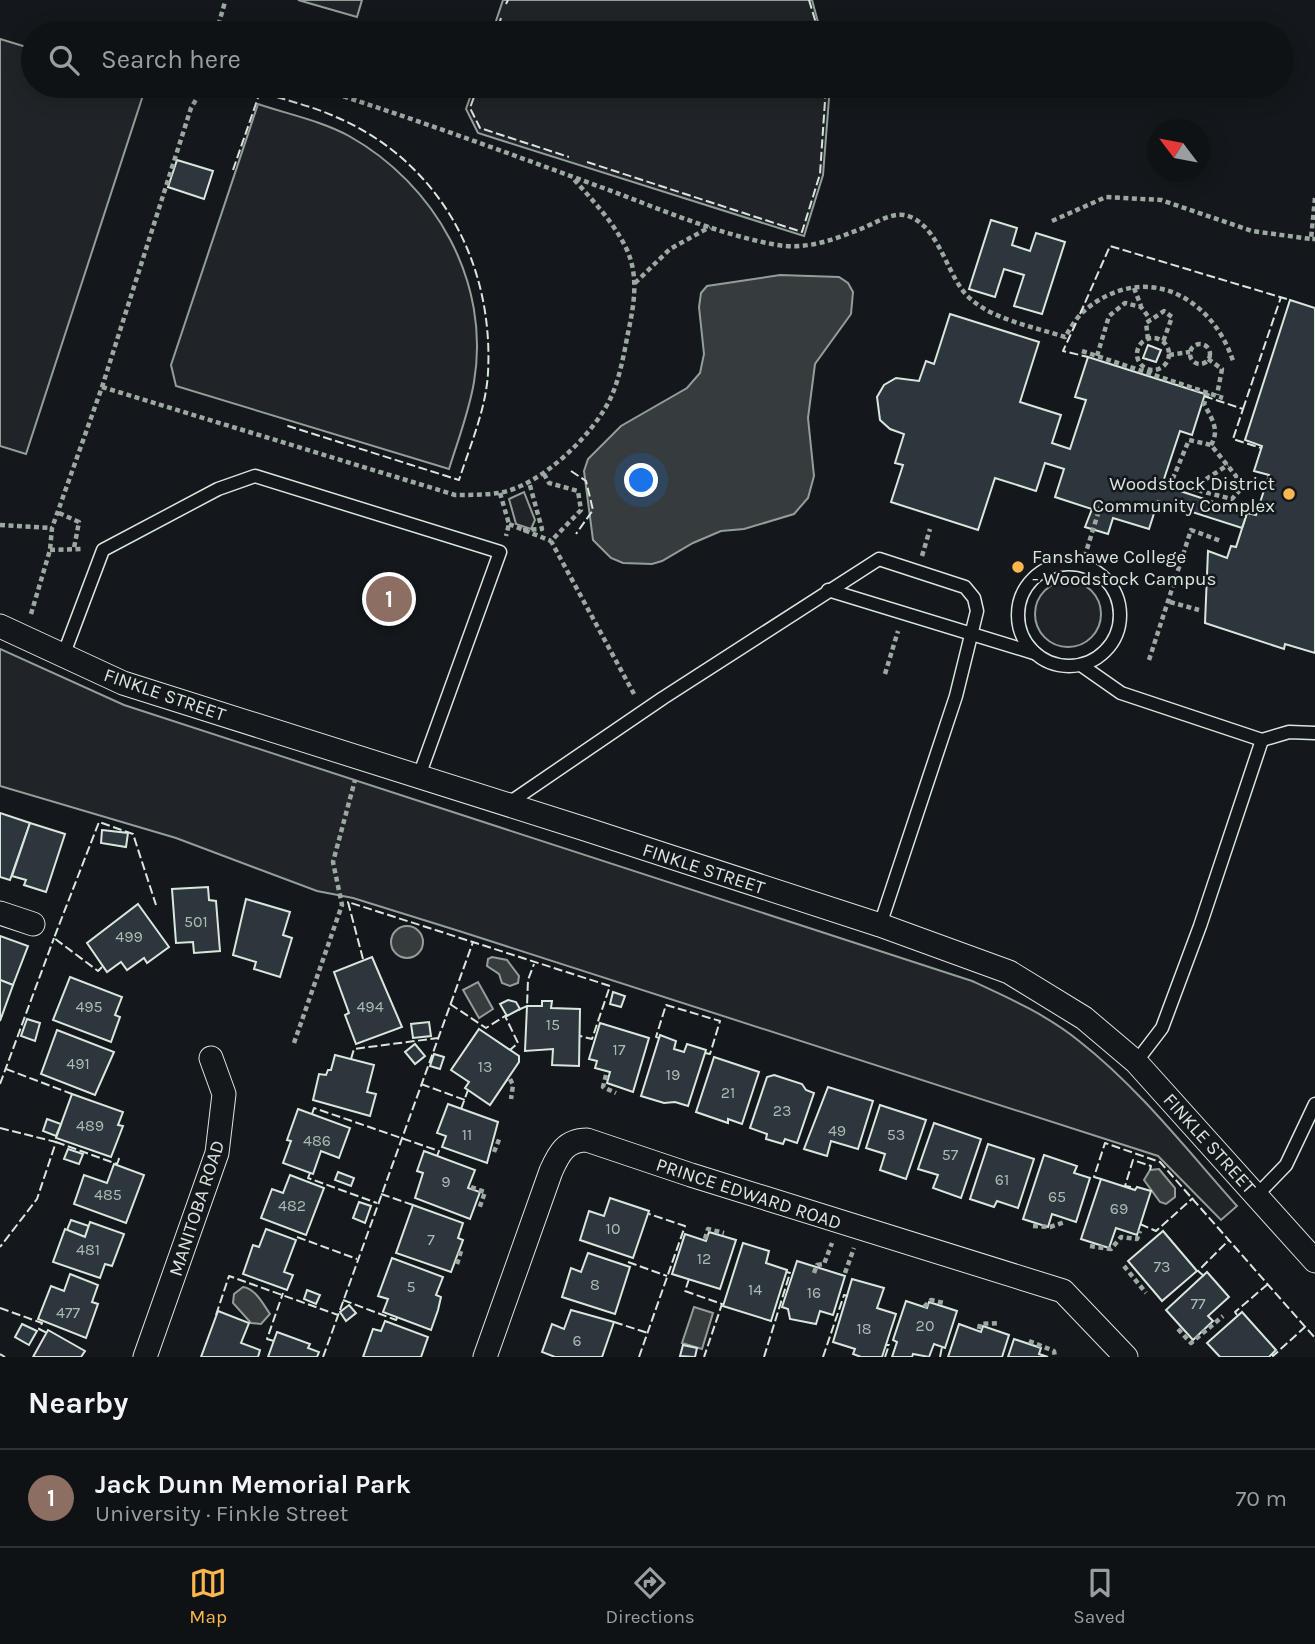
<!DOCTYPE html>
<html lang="en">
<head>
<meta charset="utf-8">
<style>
	body { margin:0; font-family:Karla,sans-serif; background:#1d2022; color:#f1f3f6 }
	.compass { position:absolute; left:1147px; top:119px; width:63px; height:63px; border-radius:50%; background:#0f1215; box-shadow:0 4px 18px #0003; rotate:302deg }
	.you { position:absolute; left:642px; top:481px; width:24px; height:24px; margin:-18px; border:5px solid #fff; border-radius:50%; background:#1a73e8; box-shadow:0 0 0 10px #1a73e833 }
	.badge { display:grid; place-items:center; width:46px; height:46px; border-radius:50%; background:#ffb74d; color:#fff; font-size:23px; font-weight:700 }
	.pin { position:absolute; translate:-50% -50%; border:4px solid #fff; box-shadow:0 2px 7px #0006 }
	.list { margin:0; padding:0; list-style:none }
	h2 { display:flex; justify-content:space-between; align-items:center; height:91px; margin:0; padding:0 28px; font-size:30px }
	h2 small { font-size:23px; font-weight:400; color:#9b9ea0 }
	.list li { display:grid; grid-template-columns:46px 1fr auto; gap:21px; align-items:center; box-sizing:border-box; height:98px; padding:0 28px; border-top:2px solid #2f3234 }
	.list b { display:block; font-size:26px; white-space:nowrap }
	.list p { margin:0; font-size:23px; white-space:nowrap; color:#9b9ea0 }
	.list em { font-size:23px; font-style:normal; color:#9b9ea0 }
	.icon { flex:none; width:38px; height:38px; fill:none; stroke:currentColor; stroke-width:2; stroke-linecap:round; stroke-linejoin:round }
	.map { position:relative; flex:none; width:1315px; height:1357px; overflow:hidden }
	.search { position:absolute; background:#0f1215; box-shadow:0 4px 18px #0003; left:21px; right:21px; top:21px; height:77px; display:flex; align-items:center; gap:18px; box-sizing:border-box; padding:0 24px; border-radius:38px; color:#9b9ea0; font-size:26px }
	.sheet { height:189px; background:#0f1215 }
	nav { display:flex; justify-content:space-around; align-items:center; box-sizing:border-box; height:98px; border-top:2px solid #2f3234; background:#0f1215; font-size:19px; color:#9b9ea0 }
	nav a { display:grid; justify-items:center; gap:4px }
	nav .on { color:#ffb74d }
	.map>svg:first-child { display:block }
	.green { fill:#202428; stroke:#939e99; stroke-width:2 }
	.water { fill:#363b3e; stroke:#939e99; stroke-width:2 }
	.building { fill:#2c363c; stroke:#d8e6dc; stroke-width:2 }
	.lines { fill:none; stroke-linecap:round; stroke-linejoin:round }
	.service-casing { stroke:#d8e6dc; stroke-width:15 }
	.minor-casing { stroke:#d8e6dc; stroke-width:25 }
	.path { stroke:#9da8a2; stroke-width:4.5; stroke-dasharray:5 3.5; stroke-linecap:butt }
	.service { stroke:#14181c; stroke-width:12 }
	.minor { stroke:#14181c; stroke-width:23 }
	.fence { stroke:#d8e6dc; stroke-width:2; stroke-dasharray:9 3.5; stroke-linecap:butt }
	.poi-dot { fill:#ffb74d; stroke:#14181c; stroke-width:2.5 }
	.labels { text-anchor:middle; stroke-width:5; stroke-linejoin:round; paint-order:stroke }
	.number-label { font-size:16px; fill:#adbab4 }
	.poi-label { font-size:19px; fill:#d8e6dc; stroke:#14181c; text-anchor:end }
	.street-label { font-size:19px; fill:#d8e6dc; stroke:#14181c }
</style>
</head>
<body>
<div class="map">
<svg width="1315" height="1357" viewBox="0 0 1315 1357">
	<rect width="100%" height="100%" fill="#14181c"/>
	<g class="green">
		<path d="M298 0H362L357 17Z"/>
		<path d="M503 0H812L821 33H492Z"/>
		<path d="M0 39 33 49V86H146L26 454 0 446Z"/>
		<path d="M474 86H830L823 175 804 236 478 133 466 109Z"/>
		<path d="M258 104C287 114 322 121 349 136 435 184 491 282 474 382 469 412 458 440 449 469L176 386 171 365Z"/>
		<path d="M524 492 535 520 531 529 516 524 509 499Z"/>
		<circle cx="1068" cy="614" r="33"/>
		<path d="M0 649 124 705 972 981C1009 998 1047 1015 1079 1041 1139 1088 1187 1150 1237 1206L1221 1220 1158 1156 459 931 353 898 317 891 176 838 0 786Z"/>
	</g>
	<g class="water">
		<path d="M780 275 839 277 848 283 853 292 851 314 815 364 808 418 814 476 808 498 794 514 744 529 721 531 693 543 662 561 652 564 623 563 611 558 593 540 584 471 588 459 621 426 687 388 700 373 704 354 699 307 701 293 707 286Z"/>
		<circle cx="407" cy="942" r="16"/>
		<path d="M492 957 507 960 519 976 518 983 510 986 502 983 499 974 487 966 488 959Z"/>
		<path d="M478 982 493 1009 479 1018 463 990Z"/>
		<path d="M1159 1169 1175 1188V1197L1166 1204 1160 1202 1144 1180 1150 1170Z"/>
		<path d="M243 1287C256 1289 263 1304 270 1314L261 1324 251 1323 233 1303 234 1294Z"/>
		<path d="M694 1307 713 1313 702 1349 682 1343Z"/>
	</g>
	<g class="building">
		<path d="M177 160 213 171 204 199 168 187Z"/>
		<path d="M991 220 1017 228 1012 245 1030 251 1036 233 1065 242 1042 314 1014 306 1024 275 1004 269 995 297 969 289Z"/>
		<path d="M1290 300 1315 308V653L1285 644 1284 649 1205 623 1208 551 1227 558 1231 546 1236 547 1247 513 1256 515 1269 475 1254 471 1262 446 1245 440Z"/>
		<path d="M950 314 1039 342 1020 402 1061 415 1052 443 1070 449 1086 400 1075 397 1088 357 1205 394 1192 435 1180 431 1162 485 1247 513 1242 528 1158 501 1149 529 1113 518 1108 534 1085 527 1092 509 1055 497 1064 469 1045 463 1036 491 995 478 978 530 891 502 903 465 895 463 904 434 890 429 880 420 877 397 884 385 896 378 919 381 926 361 934 364Z"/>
		<path d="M1148 345 1161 350 1156 362 1143 358Z"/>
		<path d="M0 813 30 823 10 880 0 877Z"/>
		<path d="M30 823 65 834 46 892 24 885 26 880 12 876Z"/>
		<path d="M102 830 128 833 126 847 101 843Z"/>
		<path d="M208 887 209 900 216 901 220 951 194 953 193 942 176 943 172 889Z"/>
		<path d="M246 899 290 912 283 935 292 938 280 977 254 969 256 962 233 955Z"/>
		<path d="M138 904 169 947 147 963 144 958 127 970 121 962 107 972 87 943Z"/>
		<path d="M0 936 28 946 13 985 0 980Z"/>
		<path d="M372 957 402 1027 356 1044 345 1015 349 1013 334 972Z"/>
		<path d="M70 977 122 997 115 1015 120 1017 111 1042 53 1020Z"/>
		<path d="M0 980 13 985 0 1021Z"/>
		<path d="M613 992 625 996 621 1007 610 1004Z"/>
		<path d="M508 1000 516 1002 520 1009 507 1016 500 1004Z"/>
		<path d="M542 1001H552L551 1008 580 1009 579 1066 552 1065 553 1049 525 1051 527 1006H542Z"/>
		<path d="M27 1019 40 1023 35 1041 21 1036Z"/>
		<path d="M429 1022 431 1036 413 1038 411 1024Z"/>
		<path d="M600 1023 649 1038 633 1092 607 1083 610 1072 595 1068 597 1061 589 1059Z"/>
		<path d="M479 1029 519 1056V1062L490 1105 465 1088 469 1082 451 1070Z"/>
		<path d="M57 1030 114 1052 95 1095 41 1074Z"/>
		<path d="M660 1035 676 1041 674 1049 684 1052 687 1044 706 1050 688 1106 675 1102 664 1103 641 1096Z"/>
		<path d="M415 1044 425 1056 415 1064 405 1052Z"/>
		<path d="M434 1054 444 1057 440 1069 430 1066Z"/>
		<path d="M335 1055 374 1065 367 1092 376 1094 370 1116 313 1100 319 1074 326 1075 328 1070H331Z"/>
		<path d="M714 1057 759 1072 742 1124 728 1119V1123L696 1112Z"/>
		<path d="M774 1075 802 1084 806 1090 814 1093 797 1143 785 1139 783 1144 766 1139 767 1134 750 1128 767 1077Z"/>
		<path d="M828 1087 873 1101 858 1149 831 1141 827 1156 804 1149Z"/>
		<path d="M72 1094 123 1112 118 1125 123 1126 111 1157 56 1138Z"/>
		<path d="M448 1104 498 1122 487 1163 442 1147 446 1136 437 1133Z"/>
		<path d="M880 1105 926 1120 906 1179 880 1170 885 1154 866 1148Z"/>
		<path d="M298 1109 350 1128 339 1158 321 1151 313 1174 283 1163 291 1141 287 1140Z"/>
		<path d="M47 1119 61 1124 56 1136 43 1131Z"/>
		<path d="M934 1123 981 1139 961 1198 933 1188 938 1175 918 1169Z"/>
		<path d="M988 1144 1034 1159 1018 1208 997 1201 994 1207 970 1199Z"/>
		<path d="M68 1149 83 1154 79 1164 64 1159Z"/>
		<path d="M424 1151 475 1170 468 1188 480 1192 470 1219 415 1198 423 1173 417 1171Z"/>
		<path d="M1044 1155 1077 1166 1074 1173 1090 1178 1076 1222 1052 1214 1048 1227 1023 1219Z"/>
		<path d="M114 1164 144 1175 126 1223 74 1204 84 1175 107 1183Z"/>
		<path d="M338 1172 354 1178 351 1186 335 1180Z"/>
		<path d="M290 1175 324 1188 306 1235 261 1218 272 1189 283 1193Z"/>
		<path d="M1101 1179 1135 1190 1137 1187 1151 1191 1137 1235 1116 1228 1109 1248 1081 1239Z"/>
		<path d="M610 1198 649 1211 633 1258 580 1240 589 1211 604 1216Z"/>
		<path d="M359 1202 371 1206 365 1223 353 1218Z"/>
		<path d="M413 1205 463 1223 458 1238 463 1240 451 1272 396 1253Z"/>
		<path d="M71 1220 89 1226 85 1237 67 1230Z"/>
		<path d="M90 1222 124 1234 112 1266 105 1264 100 1278 53 1262 65 1229 85 1237Z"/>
		<path d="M266 1229 296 1240 284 1272 293 1275 287 1290 243 1274 253 1245 259 1247Z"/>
		<path d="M1163 1231 1197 1271 1162 1301 1128 1261Z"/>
		<path d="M709 1232 736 1240 720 1289 672 1274 685 1234 706 1241Z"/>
		<path d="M743 1243 769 1251 766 1263 787 1270 771 1321 723 1306Z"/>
		<path d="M588 1253 630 1267 615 1314 562 1297 571 1268 581 1272Z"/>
		<path d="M392 1258 443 1277 436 1295 441 1297 438 1310 431 1330 383 1312 388 1299 378 1296Z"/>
		<path d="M797 1261 845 1276 833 1315 820 1311 816 1324 790 1319 788 1309 782 1307Z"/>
		<path d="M1207 1272 1229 1297 1208 1316 1213 1321 1193 1340 1166 1310Z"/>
		<path d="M70 1274 98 1285 92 1302 98 1304 86 1338 38 1319 51 1286 64 1291Z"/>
		<path d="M852 1279 884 1288 877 1308 896 1314 882 1357H861L853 1354 855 1349 833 1342Z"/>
		<path d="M307 1290 320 1295 316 1304 304 1299Z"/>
		<path d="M906 1301 927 1308 929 1302 957 1311 945 1348 934 1344 929 1357 913 1354 912 1357H892L897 1342 893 1340Z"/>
		<path d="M349 1305 356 1313 346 1321 340 1312Z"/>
		<path d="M571 1310 614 1322 602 1357H555L542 1352 552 1324 564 1329Z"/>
		<path d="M218 1311 249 1323 241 1343 260 1350 258 1357H201Z"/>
		<path d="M1242 1312 1276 1350 1269 1357H1220L1207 1343Z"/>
		<path d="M385 1321 428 1337 421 1357H363L373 1329 381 1331Z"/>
		<path d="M22 1324 37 1331 29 1345 15 1337Z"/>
		<path d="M959 1324 981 1332 983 1326 1009 1335 1002 1357H948Z"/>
		<path d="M48 1330 85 1351 81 1357H33Z"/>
		<path d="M277 1332 310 1344 308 1348 319 1352 317 1357H268Z"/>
		<path d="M1014 1339 1041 1348 1039 1354 1048 1357H1008Z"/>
		<path d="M683 1345 697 1348 695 1357 680 1356Z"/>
	</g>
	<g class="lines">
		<g class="service-casing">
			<g id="service">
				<circle cx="1069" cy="615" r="51"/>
				<path d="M828 590 1034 653"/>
				<path d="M63 656 103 550 218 489 255 476 500 552 419 776"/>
				<path d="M1081 665 1121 693 1262 740 1289 732 1315 733"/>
				<path d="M506 805 663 698 879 559 965 587 974 598 977 611 956 696 880 925"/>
				<path d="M1136 1062 1162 1028 1200 926 1262 740"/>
				<path d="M1257 1195 1286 1165 1315 1104"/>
			</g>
		</g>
		<g class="minor-casing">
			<g id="minor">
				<path d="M0 626 123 683 585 829 880 925 1009 972 1084 1018 1136 1062 1315 1261"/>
				<path d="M0 913 33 924"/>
				<path d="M145 1357 217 1153 224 1094 211 1058"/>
				<path d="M485 1357 551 1171C559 1153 566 1140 587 1140L691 1175 1063 1291 1126 1357"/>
			</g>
		</g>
		<g class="path">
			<path d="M216 33 225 2"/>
			<path d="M311 86C410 117 508 153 606 189 660 209 715 233 772 244 805 251 833 240 863 228 875 223 891 213 904 215 935 221 945 266 961 288 981 318 1032 326 1065 337 1070 329 1076 318 1084 311 1142 261 1211 294 1233 361"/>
			<path d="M1315 198 1311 239H1315"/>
			<path d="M1052 221 1106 197 1161 200 1252 231 1311 239"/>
			<path d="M635 283 670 249 710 227"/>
			<path d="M1134 288 1141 306"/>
			<circle cx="1153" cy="354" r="16"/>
			<path d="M1148 339 1146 323 1164 311 1172 317 1163 342"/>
			<circle cx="1200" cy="354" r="10"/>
			<path d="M1082 351 1223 398"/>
			<path d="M1169 355 1190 352"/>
			<path d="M1097 356 1109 316 1125 303 1141 307 1150 319"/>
			<path d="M1208 359 1222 369 1217 395"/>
			<path d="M102 387 455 495C469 495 484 495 498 493 540 487 595 434 612 395 620 376 624 354 628 333 634 305 639 277 627 250 614 222 592 200 572 177"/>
			<path d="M1208 393 1204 404C1212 419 1220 430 1211 445"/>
			<path d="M544 474 549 483 578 491 581 510 551 541 634 694"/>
			<path d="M1165 482 1232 499 1240 490 1236 476 1211 445 1189 440 1171 483"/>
			<path d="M1194 491 1203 481 1228 465"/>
			<path d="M500 493 509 524 506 536"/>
			<path d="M59 513 79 522 74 548"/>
			<path d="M509 524 551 541"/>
			<path d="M0 525 52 528"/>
			<path d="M523 530 542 529 529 482"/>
			<path d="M50 550 83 549"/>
			<path d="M922 556 930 529"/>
			<path d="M1082 565 1100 507"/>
			<path d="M1170 602 1199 610"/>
			<path d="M31 614 50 550 52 528 102 387 191 108 204 86"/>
			<path d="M1149 660 1191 530 1221 541"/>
			<path d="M885 674 898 631"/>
			<path d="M294 1043 342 905 333 862 355 780"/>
			<path d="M606 1075 603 1087 616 1093"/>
			<path d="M510 1079 513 1085 511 1099"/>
			<path d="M494 1152 500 1137"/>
			<path d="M471 1187 485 1192 479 1209"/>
			<path d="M1033 1226 1050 1227 1065 1222"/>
			<path d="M705 1239 708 1229 724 1233"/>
			<path d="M1090 1246 1111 1249 1121 1237 1137 1239 1140 1231"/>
			<path d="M457 1264 462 1248"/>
			<path d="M1124 1266 1146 1293"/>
			<path d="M814 1273 817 1265 824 1264 832 1243"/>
			<path d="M845 1273 854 1248"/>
			<path d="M924 1307 931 1300 944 1303"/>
			<path d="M979 1329 980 1324 1000 1323"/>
			<path d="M1178 1329 1191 1343 1223 1316"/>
			<path d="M1029 1341 1054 1351 1055 1357"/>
		</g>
		<use href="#service" class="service"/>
		<use href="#minor" class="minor"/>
		<g class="fence">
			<path d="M809 0 819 33"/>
			<path d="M506 4 508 0"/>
			<path d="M496 33 501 18"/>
			<path d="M478 86 470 108 480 128 569 157"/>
			<path d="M587 162 802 232 820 174 826 86"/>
			<path d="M233 170 260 92C285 100 312 106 336 117 439 161 494 262 488 373 486 409 470 446 459 480L285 425"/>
			<path d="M1080 314 1110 246 1290 300"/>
			<path d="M1076 323 1063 351 1088 357"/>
			<path d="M1204 396 1243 409 1233 439 1261 448"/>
			<path d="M1243 409 1281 297"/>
			<path d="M571 471 586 481 593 510 576 534"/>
			<path d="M363 959 348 902 610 986 592 1039 580 1036"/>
			<path d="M102 967 98 971 54 938 99 822 133 834 156 905"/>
			<path d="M450 1004 486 1028 505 1016"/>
			<path d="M518 1010 527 1006 528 980 534 964"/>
			<path d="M509 1015 505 1016 518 1043 510 1050"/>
			<path d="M660 1038 656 1037 666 1005 720 1021 710 1054 705 1053"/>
			<path d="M351 1059 354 1049 438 1038"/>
			<path d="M6 1069 72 1094"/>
			<path d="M0 1084 54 938"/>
			<path d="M421 1084 465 1100"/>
			<path d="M461 1109 468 1090"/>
			<path d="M312 1114 314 1108 439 1151 437 1156"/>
			<path d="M0 1128 56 1142 37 1199 0 1247"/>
			<path d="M56 1142 117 1164 119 1159 116 1158"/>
			<path d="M310 1173 308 1178 377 1203"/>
			<path d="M1101 1179 1094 1177 1105 1143 1160 1162 1315 1338"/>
			<path d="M1131 1187 1125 1186 1133 1160 1151 1166 1150 1170"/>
			<path d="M381 1194 413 1205"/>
			<path d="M1140 1224 1156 1231 1193 1198"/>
			<path d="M297 1237 357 1259"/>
			<path d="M628 1262 667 1276"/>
			<path d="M1204 1276 1198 1271 1229 1240"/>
			<path d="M689 1279 685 1291 722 1304 704 1357"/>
			<path d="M343 1300 396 1320 397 1318"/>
			<path d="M0 1308 42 1323 39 1329 47 1333"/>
			<path d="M216 1315 229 1276 338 1315"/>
			<path d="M1237 1315 1235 1312 1268 1284"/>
			<path d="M614 1322 648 1333"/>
			<path d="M274 1341 267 1339 283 1293"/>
			<path d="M0 1354 5 1357"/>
			<path d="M1272 1354 1273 1356 1305 1327"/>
			<path d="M323 1357 473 942"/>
			<path d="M639 1357 685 1226 649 1214"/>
			<path d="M764 1357 790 1273 787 1272"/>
			<path d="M823 1357 844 1295 848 1296"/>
			<path d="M885 1357 889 1345H886"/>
			<path d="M940 1357 942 1347"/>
		</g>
	</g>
	<g class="poi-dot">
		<circle cx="1289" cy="494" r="7"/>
		<circle cx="1018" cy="567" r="7"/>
	</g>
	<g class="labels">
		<g class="number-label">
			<text x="196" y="927">501</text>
			<text x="129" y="942">499</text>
			<text x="89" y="1012">495</text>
			<text x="370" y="1012">494</text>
			<text x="553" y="1030">15</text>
			<text x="619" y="1055">17</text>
			<text x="78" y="1069">491</text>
			<text x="485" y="1072">13</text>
			<text x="673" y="1080">19</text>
			<text x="728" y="1098">21</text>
			<text x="782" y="1116">23</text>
			<text x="90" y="1131">489</text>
			<text x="837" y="1136">49</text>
			<text x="467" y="1140">11</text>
			<text x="896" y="1140">53</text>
			<text x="317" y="1146">486</text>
			<text x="950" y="1160">57</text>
			<text x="1002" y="1185">61</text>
			<text x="446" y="1187">9</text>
			<text x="108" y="1200">485</text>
			<text x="1057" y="1202">65</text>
			<text x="292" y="1211">482</text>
			<text x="1119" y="1214">69</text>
			<text x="613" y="1234">10</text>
			<text x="431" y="1245">7</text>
			<text x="88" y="1255">481</text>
			<text x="704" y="1264">12</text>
			<text x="1162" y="1272">73</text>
			<text x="595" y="1290">8</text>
			<text x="411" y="1292">5</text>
			<text x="755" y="1295">14</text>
			<text x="814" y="1298">16</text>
			<text x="1198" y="1309">77</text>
			<text x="68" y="1318">477</text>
			<text x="925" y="1331">20</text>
			<text x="864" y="1334">18</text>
			<text x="577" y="1346">6</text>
		</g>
		<g class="poi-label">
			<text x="1275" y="490">Woodstock District<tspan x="1275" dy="22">Community Complex</tspan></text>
			<text x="1032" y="563" text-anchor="start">Fanshawe College<tspan x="1032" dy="22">- Woodstock Campus</tspan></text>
		</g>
		<g class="street-label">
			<text transform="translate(165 694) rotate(19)" y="7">FINKLE STREET</text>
			<text transform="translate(704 868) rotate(18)" y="7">FINKLE STREET</text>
			<text transform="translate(1210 1143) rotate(48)" y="7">FINKLE STREET</text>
			<text transform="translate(749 1193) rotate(18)" y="7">PRINCE EDWARD ROAD</text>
			<text transform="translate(196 1208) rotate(-72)" y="7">MANITOBA ROAD</text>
		</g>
	</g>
</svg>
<svg class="compass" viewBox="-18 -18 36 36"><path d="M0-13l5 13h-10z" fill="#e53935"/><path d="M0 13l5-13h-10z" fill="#9b9ea0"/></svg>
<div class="you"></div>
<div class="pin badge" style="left:389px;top:599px;background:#8d6e63">1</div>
<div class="search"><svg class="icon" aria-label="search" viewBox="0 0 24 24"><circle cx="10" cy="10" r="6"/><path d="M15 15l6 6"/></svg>Search here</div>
</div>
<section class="sheet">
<h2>Nearby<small></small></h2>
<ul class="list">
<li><span class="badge" style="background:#8d6e63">1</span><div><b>Jack Dunn Memorial Park</b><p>University · Finkle Street</p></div><em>70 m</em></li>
</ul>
</section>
<nav>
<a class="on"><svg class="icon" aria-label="map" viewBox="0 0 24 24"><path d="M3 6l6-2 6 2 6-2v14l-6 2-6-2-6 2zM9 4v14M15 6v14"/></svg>Map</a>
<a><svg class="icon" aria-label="directions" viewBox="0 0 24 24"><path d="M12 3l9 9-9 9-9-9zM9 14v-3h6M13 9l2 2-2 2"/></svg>Directions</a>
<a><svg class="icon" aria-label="saved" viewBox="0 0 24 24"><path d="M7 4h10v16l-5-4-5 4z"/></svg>Saved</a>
</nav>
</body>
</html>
